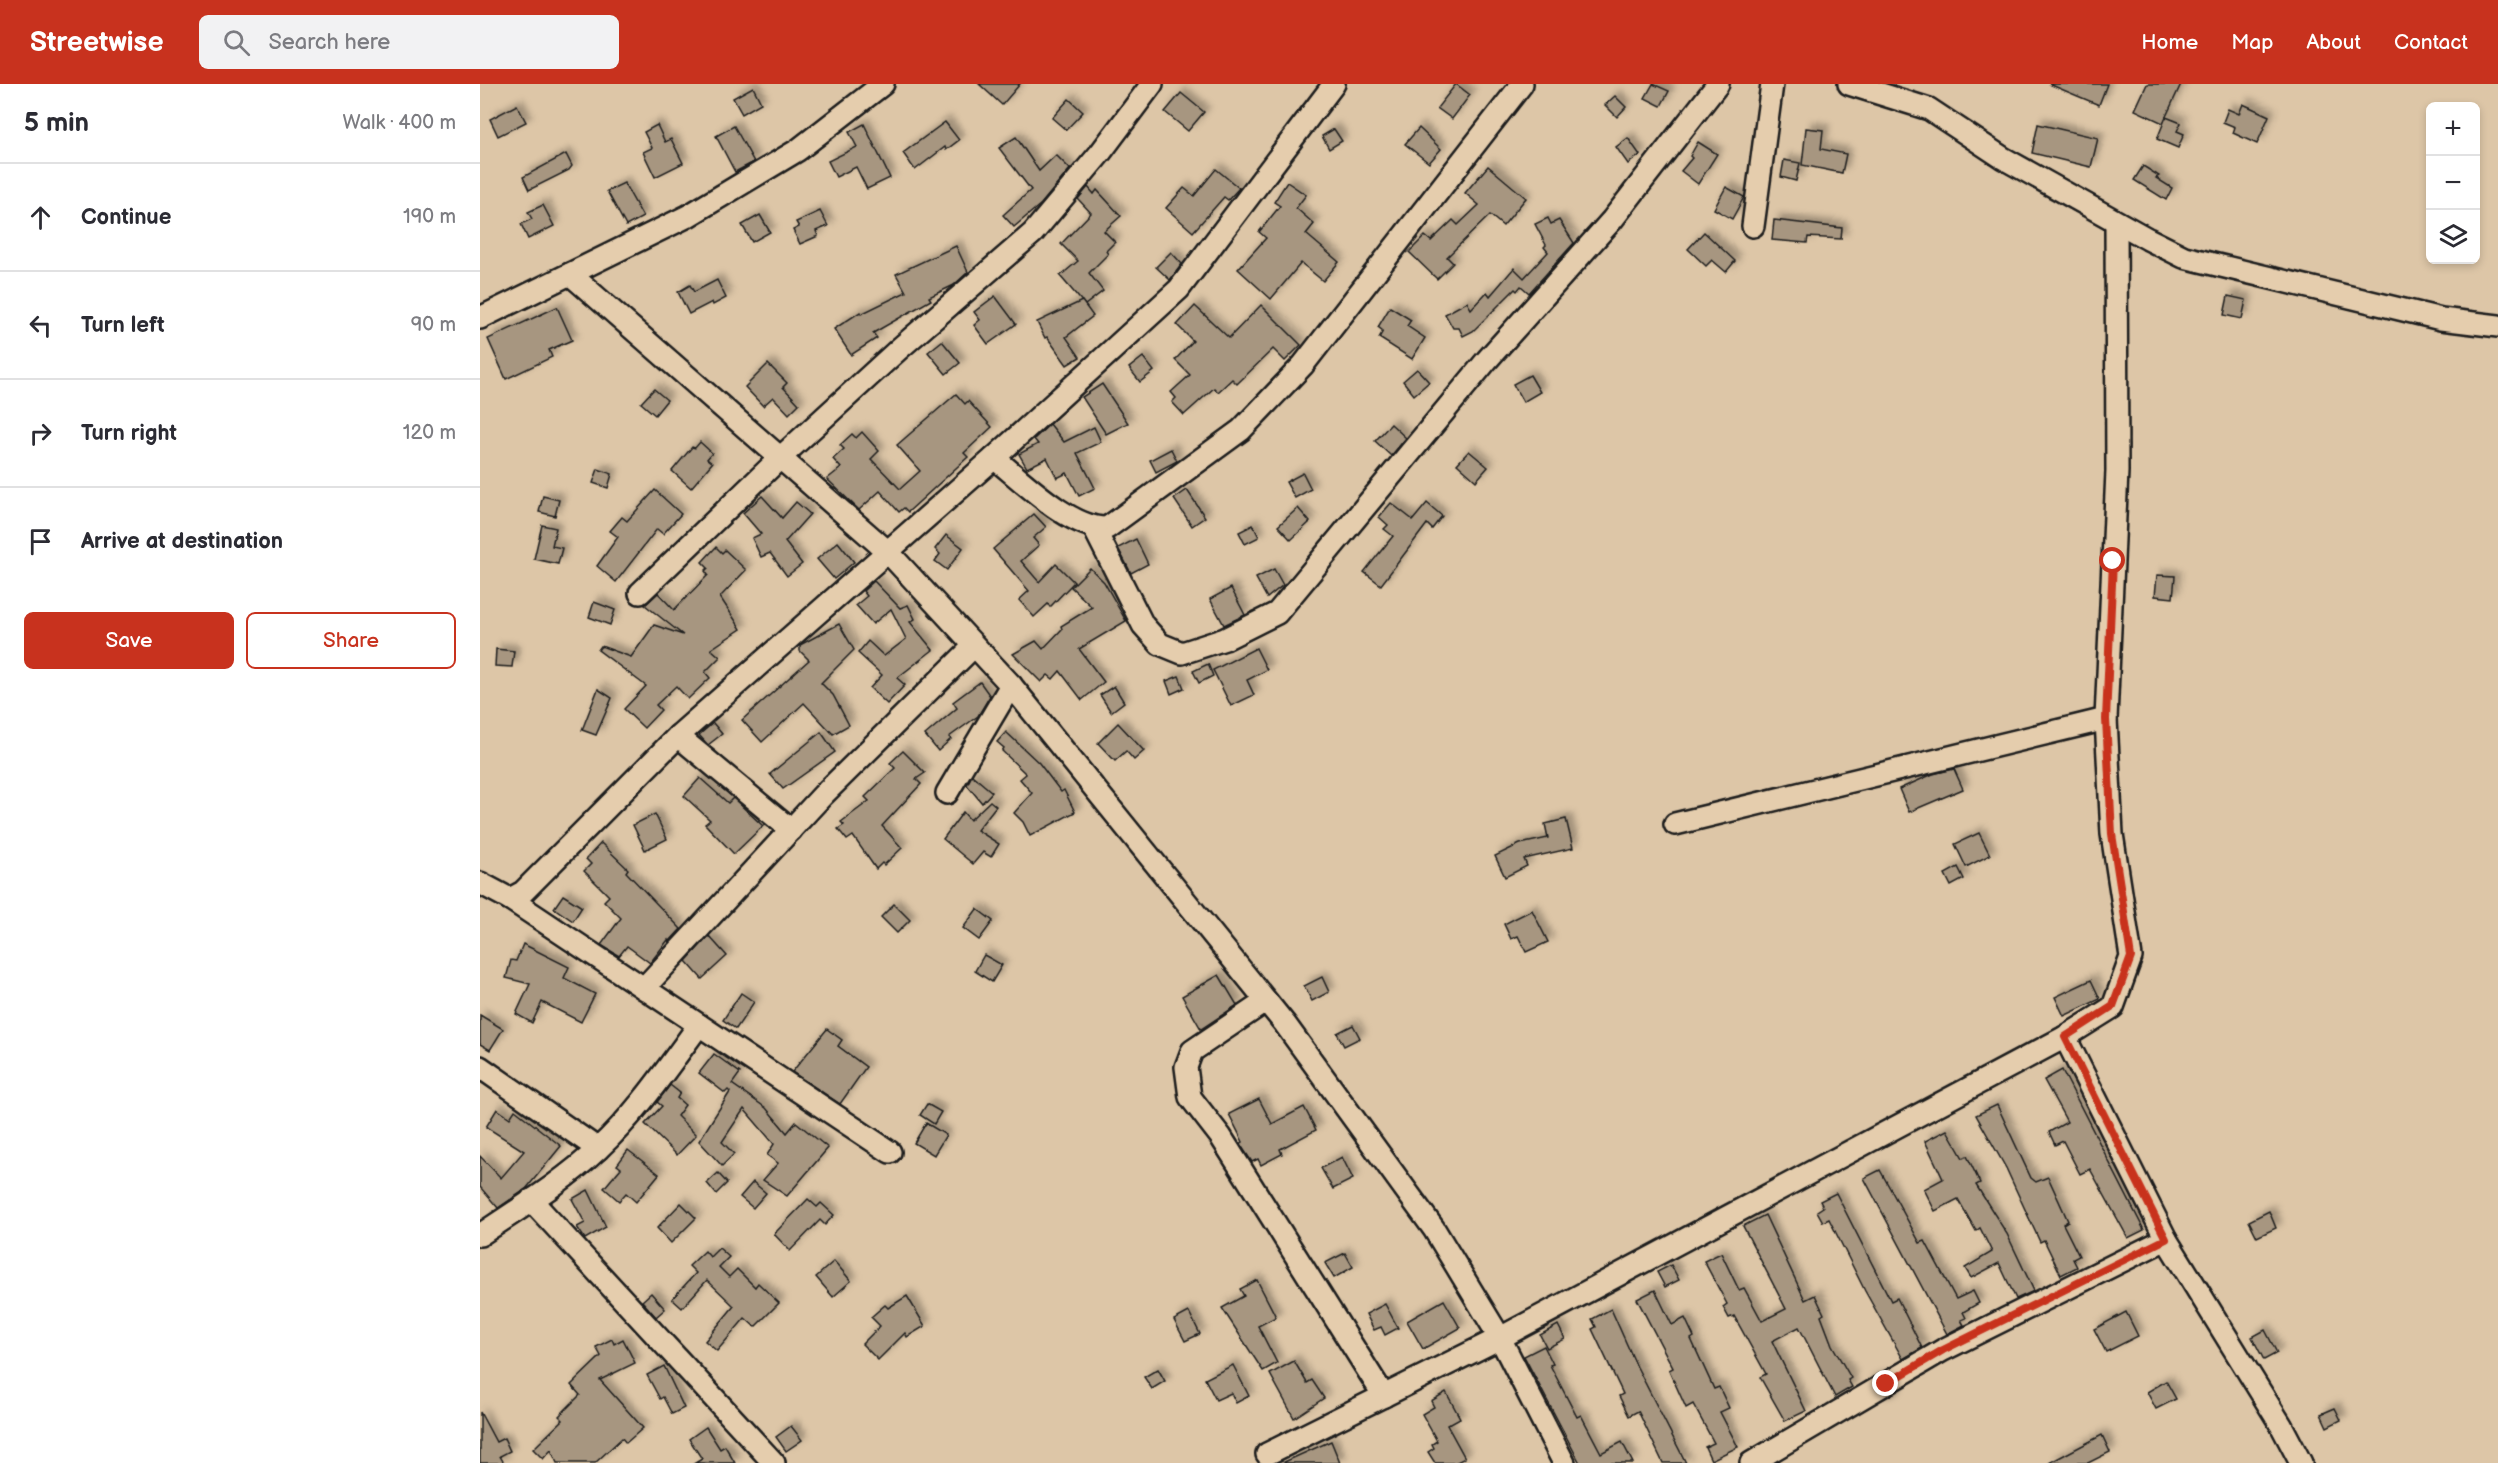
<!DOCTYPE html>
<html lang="en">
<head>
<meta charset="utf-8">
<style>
	body { margin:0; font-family:"Balsamiq Sans",sans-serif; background:#f2f2f3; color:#2b2b33 }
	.controls { position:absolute; right:18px; top:18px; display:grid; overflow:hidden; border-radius:9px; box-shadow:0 3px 9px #0003 }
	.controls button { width:54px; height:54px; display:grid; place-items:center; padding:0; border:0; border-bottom:2px solid #e1e1e2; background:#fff; color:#2b2b33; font:30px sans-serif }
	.stop { position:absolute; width:18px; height:18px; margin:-14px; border:4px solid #c8321e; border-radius:50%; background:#fff }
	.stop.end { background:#c8321e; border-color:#fff; box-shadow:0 2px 6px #0008 }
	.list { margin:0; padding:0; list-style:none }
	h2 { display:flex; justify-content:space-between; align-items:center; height:78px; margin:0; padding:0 24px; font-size:26px }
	h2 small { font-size:20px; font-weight:400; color:#7c7c81 }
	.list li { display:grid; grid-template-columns:39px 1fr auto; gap:18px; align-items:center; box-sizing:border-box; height:108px; padding:0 24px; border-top:2px solid #e1e1e2 }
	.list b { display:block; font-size:22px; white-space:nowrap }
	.list em { font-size:20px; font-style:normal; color:#7c7c81 }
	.actions { display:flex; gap:12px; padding:18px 24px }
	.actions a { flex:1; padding:14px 0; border:2px solid #c8321e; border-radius:9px; text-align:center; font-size:21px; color:#c8321e }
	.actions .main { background:#c8321e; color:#fff }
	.icon { flex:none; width:33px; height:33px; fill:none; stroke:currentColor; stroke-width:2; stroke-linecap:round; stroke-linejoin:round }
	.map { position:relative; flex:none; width:2018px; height:1379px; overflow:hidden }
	header { display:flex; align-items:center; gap:36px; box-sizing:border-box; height:84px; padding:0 30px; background:#c8321e; color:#fff }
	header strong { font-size:28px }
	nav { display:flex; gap:33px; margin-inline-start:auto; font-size:21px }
	.search { width:420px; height:54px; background:#f2f2f3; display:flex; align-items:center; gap:15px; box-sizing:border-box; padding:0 21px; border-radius:9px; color:#7c7c81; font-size:22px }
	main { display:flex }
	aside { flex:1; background:#fff }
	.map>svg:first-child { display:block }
	.building { fill:#a79680; stroke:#1c1c1c; stroke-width:1.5; filter:url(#shadow) }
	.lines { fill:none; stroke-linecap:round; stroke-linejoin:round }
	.minor-casing { stroke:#1c1c1c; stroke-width:26 }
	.minor { stroke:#e5cdad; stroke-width:21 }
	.route { stroke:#c8321e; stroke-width:8 }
</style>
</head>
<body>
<header>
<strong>Streetwise</strong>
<div class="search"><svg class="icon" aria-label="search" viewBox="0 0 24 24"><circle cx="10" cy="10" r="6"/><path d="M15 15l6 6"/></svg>Search here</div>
<nav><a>Home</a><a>Map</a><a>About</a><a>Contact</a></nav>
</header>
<main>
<aside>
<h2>5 min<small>Walk · 400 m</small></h2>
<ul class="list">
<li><svg class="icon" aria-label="ahead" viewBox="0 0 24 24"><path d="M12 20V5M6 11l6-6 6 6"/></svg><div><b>Continue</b></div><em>190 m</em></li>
<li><svg class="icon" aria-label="left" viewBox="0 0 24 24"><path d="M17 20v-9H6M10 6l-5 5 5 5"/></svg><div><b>Turn left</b></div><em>90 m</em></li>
<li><svg class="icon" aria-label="right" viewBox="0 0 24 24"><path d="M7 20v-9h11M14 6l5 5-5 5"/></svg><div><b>Turn right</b></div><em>120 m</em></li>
<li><svg class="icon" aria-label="arrive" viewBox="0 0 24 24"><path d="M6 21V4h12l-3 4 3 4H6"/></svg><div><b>Arrive at destination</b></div></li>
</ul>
<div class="actions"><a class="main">Save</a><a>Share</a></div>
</aside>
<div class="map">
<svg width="2018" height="1379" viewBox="0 0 2018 1379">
	<defs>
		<filter id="shadow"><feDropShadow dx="5.5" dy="-5.5" stdDeviation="3" flood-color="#0004"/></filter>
	</defs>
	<rect width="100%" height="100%" fill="#ddc6a7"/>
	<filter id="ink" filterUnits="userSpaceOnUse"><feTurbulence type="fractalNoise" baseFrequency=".0167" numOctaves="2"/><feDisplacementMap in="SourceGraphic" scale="12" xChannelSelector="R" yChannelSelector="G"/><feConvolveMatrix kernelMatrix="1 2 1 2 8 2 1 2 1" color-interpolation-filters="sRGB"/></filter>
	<g filter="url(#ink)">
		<g class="building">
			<path d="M499 0H540L522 21Z"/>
			<path d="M976 0 990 11 972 35 957 24Z"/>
			<path d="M1173 0 1189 7 1181 22 1165 14Z"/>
			<path d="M1569 0H1627L1619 21Z"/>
			<path d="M1667 0H1701L1683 39 1655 26Z"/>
			<path d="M273 3 281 19 262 30 253 14Z"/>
			<path d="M701 9 724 28 708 47 685 28Z"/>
			<path d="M1135 12 1146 23 1137 33 1125 21Z"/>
			<path d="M589 15 603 28 586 46 572 34Z"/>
			<path d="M1763 20 1789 32 1777 60 1753 49 1755 43 1743 38 1748 25 1759 30Z"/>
			<path d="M37 21 46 38 18 52 10 35Z"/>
			<path d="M1686 33 1701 39 1697 47 1704 50 1698 64 1677 55Z"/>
			<path d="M465 38 479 56 466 66 465 63 435 86 423 69Z"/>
			<path d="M384 40 410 94 387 105 376 83 356 93 348 77 377 63 369 48Z"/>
			<path d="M1558 40 1618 54 1611 83 1552 69Z"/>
			<path d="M177 41 185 58 191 55 203 79 175 93 163 68 172 64 164 48Z"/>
			<path d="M254 42 274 78 255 88 236 52Z"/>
			<path d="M939 44 961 65 949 79 925 60Z"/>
			<path d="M1326 44 1343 46 1341 65 1366 70 1362 89 1322 81Z"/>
			<path d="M854 45 862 57 849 65 842 52Z"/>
			<path d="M536 53 559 87 576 71 590 85 561 120 534 143 523 131 551 106 519 64Z"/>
			<path d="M1148 54 1160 71 1148 80 1136 63Z"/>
			<path d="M1218 58 1237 70 1218 100 1201 87 1212 74 1210 72Z"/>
			<path d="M86 70 92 82 89 86 49 106 43 93Z"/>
			<path d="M1304 76 1320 79 1316 97 1301 93Z"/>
			<path d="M1008 82 1046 114 1023 142 1010 131 967 173 973 179 957 195 929 168 945 152 951 157 973 136 978 141 999 121 985 109Z"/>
			<path d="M1663 82 1679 92 1676 94 1692 104 1686 116 1654 96Z"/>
			<path d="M736 85 759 104 748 116 744 113 713 148 686 124 704 104 714 112Z"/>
			<path d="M807 98 826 111 816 124 834 140 826 150 859 178 843 197 821 179 791 215 758 185 786 154 779 148 800 122 794 118Z"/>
			<path d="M144 99 163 133 146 142 127 107Z"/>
			<path d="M608 103 614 110 617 106 641 132 624 147 635 158 626 167 628 170 609 189 623 207 605 221 580 192 598 177 581 160 611 129 598 115Z"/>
			<path d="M1246 103 1264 113 1252 135 1234 125Z"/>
			<path d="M63 121 74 142 48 155 41 140 52 135 48 128Z"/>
			<path d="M340 127 348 142 336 147 338 152 320 160 313 146 319 143 316 138Z"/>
			<path d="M280 131 290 148 272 158 262 141Z"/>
			<path d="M1068 134 1071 140 1079 136 1094 159 1049 209 1041 202 1037 207 1035 205 993 247 983 252 979 244H973L965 230 987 218 991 225 1007 208 1010 212 1034 184 1044 194 1068 168 1064 163 1066 161 1055 140Z"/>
			<path d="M1294 136 1362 144 1361 155 1328 153 1327 159 1292 156Z"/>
			<path d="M1224 148 1255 177 1246 188 1232 176 1226 182 1208 165Z"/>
			<path d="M476 162 488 188 474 201 449 213 451 216 393 249 397 254 371 271 354 245 380 228 381 230 426 208 416 190Z"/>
			<path d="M691 168 702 180 690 196 676 183Z"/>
			<path d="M237 196 246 214 233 221 232 218 209 230 198 208 210 201 214 208Z"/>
			<path d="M515 212 536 240 508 260 494 241 500 236 494 228Z"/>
			<path d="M1748 212 1766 216 1762 235 1744 231Z"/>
			<path d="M602 217 613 232 586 253 600 273 587 281 567 253 565 254 557 238Z"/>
			<path d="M781 221 821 261 805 277 793 265 757 300 752 295 738 308 734 304 704 331 692 318 696 314 691 308 710 291 695 276 713 257 697 241 715 222 749 254Z"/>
			<path d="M77 223 92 256 69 266 72 273 26 295 8 255Z"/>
			<path d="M910 223 931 236 927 242 945 254 932 275 899 254 903 247 898 243Z"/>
			<path d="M462 257 480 279 466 290 448 268Z"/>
			<path d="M663 273 674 287 660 298 649 284Z"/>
			<path d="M288 280 307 299 303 303 319 320 309 330 293 313 283 322 265 303Z"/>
			<path d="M937 285 949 298 934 311 923 297Z"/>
			<path d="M1050 291 1060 308 1043 318 1033 300Z"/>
			<path d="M622 300 648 339 626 350 602 313Z"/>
			<path d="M174 305 187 316 175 331 161 319Z"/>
			<path d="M476 310 485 320 488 317 512 343 484 369 488 373 428 428 424 424 419 428 400 407 379 426 347 395 361 384 353 375 364 365 360 361 372 350 376 354 382 348 399 367 391 375 420 405 440 387 417 361Z"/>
			<path d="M570 340 584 358 614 343 621 358 597 369 615 404 599 412 587 389 577 394 567 374 547 384 539 370 558 360 554 355Z"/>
			<path d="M911 340 926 354 911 372 895 357Z"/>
			<path d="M220 358 232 369 227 375 232 379 211 404 192 387 212 363 215 364Z"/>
			<path d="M691 365 697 377 676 388 670 376Z"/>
			<path d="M989 367 1008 383 996 397 977 380Z"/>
			<path d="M118 385 132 390 128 404 113 399Z"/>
			<path d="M823 389 831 405 815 414 806 398Z"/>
			<path d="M175 406 201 430 183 450 177 445 136 498 117 482 138 453 130 447 142 433 147 437Z"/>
			<path d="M707 406 725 433 712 442 694 415Z"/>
			<path d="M63 412 79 416 75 432 59 428Z"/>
			<path d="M282 412 302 434 316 418 330 430 305 458 322 480 307 492 290 469 281 473 272 454 281 450 263 429Z"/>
			<path d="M911 419 933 436 947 419 962 432 952 445 947 440 901 501 884 488 913 452 904 445 908 441 899 433Z"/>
			<path d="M818 424 830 438 811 456 798 442Z"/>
			<path d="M554 430 566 443 553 454 559 461 541 477 559 498 576 480 594 498 570 523 568 520 554 533 539 516 549 507 513 465Z"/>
			<path d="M62 441 76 444 72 462 82 464 78 480 54 475Z"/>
			<path d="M773 441 779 453 765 460 759 448Z"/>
			<path d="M466 451 483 464 467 486 455 477 460 470 455 465Z"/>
			<path d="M656 455 668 480 651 489 638 464Z"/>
			<path d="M358 458 374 478 354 495 337 475Z"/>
			<path d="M236 463 242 469 245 466 266 486 240 513 261 545 231 565 240 573 225 588 230 594 208 615 196 602 176 621 181 626 164 644 144 625 166 602 118 566 121 562 151 573 174 541 203 551 165 521 178 509 194 526 228 491 225 487 228 484 222 478Z"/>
			<path d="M610 484 624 498 646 537 599 565 624 598 602 616 580 587 573 595 568 591 561 598 533 570 556 557 563 565 582 545 581 542 612 523 591 503Z"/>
			<path d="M794 485 803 501 787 514 776 494Z"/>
			<path d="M1677 491 1695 492 1693 514 1675 512Z"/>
			<path d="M394 497 420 524 428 521 435 535 430 538 453 566 417 594 425 601 407 620 390 604 402 591 378 569 388 557 404 572 426 555 411 525 393 540 376 521 387 512 383 507Z"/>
			<path d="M751 504 765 531 744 541 730 515Z"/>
			<path d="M114 518 135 526 130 541 109 533Z"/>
			<path d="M359 540 374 566 341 599 353 611 369 641 353 650 324 619 282 658 262 636 329 576 320 567V561Z"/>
			<path d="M776 564 787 586 767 596 774 611 751 622 733 586Z"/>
			<path d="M16 565 34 567 32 583 15 582Z"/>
			<path d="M728 580 733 592 719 599 713 587Z"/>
			<path d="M699 592 704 604 691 610 686 597Z"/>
			<path d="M500 598 510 612 498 632 469 653 471 655 458 667 445 651 477 624 473 618Z"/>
			<path d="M634 602 644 618 631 628 620 611Z"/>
			<path d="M118 605 132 614 116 651 102 646Z"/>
			<path d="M233 639 242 650 228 661 219 651Z"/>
			<path d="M638 639 664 667 654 676 646 667 635 677 618 659Z"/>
			<path d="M341 648 355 668 303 705 290 690Z"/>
			<path d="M526 648 559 679 581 708 584 706 595 728 550 752 543 738 534 729 552 709 540 695 546 690 522 667 524 664 517 658Z"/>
			<path d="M423 667 445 689 436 695 441 700 402 742 422 764 404 781 402 779 396 785 373 752 367 756 358 745 364 741 361 738 389 717 385 713 415 684 410 679Z"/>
			<path d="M1474 685 1483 705 1429 728 1419 705 1453 690Z"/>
			<path d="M492 691 512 708 502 719 487 701Z"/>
			<path d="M220 694 248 719 253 714 283 742 254 770 225 740 230 736 204 712Z"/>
			<path d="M510 717 516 722 497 746 519 760 511 773 503 768 493 780 463 755 483 728 490 736Z"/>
			<path d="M175 730 187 755 165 766 153 741Z"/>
			<path d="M1086 735 1093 764 1044 775 1047 782 1025 793 1015 772 1040 760 1068 754 1065 740Z"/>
			<path d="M1499 749 1510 771 1486 783 1475 760Z"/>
			<path d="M121 759 148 785 146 788 201 845 189 858 188 856 170 879 147 862 139 872 121 861 141 834 124 817 129 812 104 787 111 780 106 775Z"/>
			<path d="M1478 783 1484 795 1471 802 1465 790Z"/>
			<path d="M83 811 102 823 93 837 74 824Z"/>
			<path d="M414 820 430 836 417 849 401 833Z"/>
			<path d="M497 825 513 837 499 856 483 844Z"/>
			<path d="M1052 826 1068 858 1046 868 1038 852 1031 855 1024 840Z"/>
			<path d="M229 852 247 872 222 895 206 877Z"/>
			<path d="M43 860 89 883 84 894 115 910 101 938 62 918 52 939 36 930 50 900 26 894 31 876 36 877Z"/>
			<path d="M504 871 522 881 512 898 495 887Z"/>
			<path d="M739 891 757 921 721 945 702 912Z"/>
			<path d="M842 893 849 908 832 917 824 902Z"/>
			<path d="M1611 896 1620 915 1584 932 1575 913Z"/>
			<path d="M261 909 274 918 256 945 243 936Z"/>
			<path d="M0 931 23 945 10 966 0 960Z"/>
			<path d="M873 941 880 954 864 962 857 949Z"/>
			<path d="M347 945 362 956 358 962 386 983 360 1020 312 988Z"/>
			<path d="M234 970 260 989 252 1000 286 1024 307 1049 316 1038 348 1064 307 1112 283 1096 298 1079 287 1071 294 1060 264 1025 242 1058 254 1070 242 1082 219 1057 250 1008 248 1006 245 1009 219 989Z"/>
			<path d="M1582 986 1664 1146 1648 1154 1610 1085 1600 1090 1583 1057 1575 1061 1569 1048 1587 1038 1564 996Z"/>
			<path d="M190 1001 200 1009 197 1014 205 1021 197 1032 216 1051 197 1071 165 1040 182 1022 177 1018Z"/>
			<path d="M779 1015 792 1040 824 1023 836 1046 800 1065 802 1070 781 1081 778 1075 772 1078 760 1060 763 1058 749 1030Z"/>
			<path d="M447 1020 461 1028 454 1040 440 1031Z"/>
			<path d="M1517 1021 1551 1094 1556 1098 1568 1093 1588 1137 1583 1140 1599 1172 1593 1175 1597 1183 1581 1191 1564 1156 1560 1158 1526 1084 1496 1031Z"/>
			<path d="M17 1025 30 1034 35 1026 81 1062 46 1105 18 1124 0 1103V1072L21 1094 44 1067 6 1043Z"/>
			<path d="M446 1039 466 1051 454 1071 434 1059Z"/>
			<path d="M1467 1046 1483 1074 1487 1072 1500 1099 1496 1101 1527 1150 1554 1207 1536 1215 1519 1179 1491 1194 1485 1184 1512 1168 1500 1144 1496 1147 1478 1115 1455 1127 1444 1105 1463 1095 1445 1057Z"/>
			<path d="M148 1066 179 1090 156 1118 146 1109 139 1117 124 1104 141 1084 137 1081Z"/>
			<path d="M862 1073 873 1095 853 1105 841 1084Z"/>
			<path d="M1400 1086 1440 1159 1445 1157 1476 1215 1493 1207 1499 1219 1483 1228 1486 1234 1481 1236 1484 1241 1467 1250 1384 1094Z"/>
			<path d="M238 1089 247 1099 236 1110 227 1099Z"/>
			<path d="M273 1098 286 1109 273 1124 260 1113Z"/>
			<path d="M108 1106 126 1143 105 1155 97 1143 105 1139 92 1115Z"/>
			<path d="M1356 1109 1411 1217 1417 1214 1442 1264 1423 1275 1385 1207 1349 1135 1343 1138 1337 1127 1343 1123 1340 1117Z"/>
			<path d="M328 1115 337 1123 341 1119 354 1131 345 1141 340 1136 310 1167 294 1150Z"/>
			<path d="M201 1119 216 1134 191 1159 177 1144Z"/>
			<path d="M1789 1127 1796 1144 1777 1153 1769 1137Z"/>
			<path d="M1285 1131 1325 1216 1335 1211 1344 1230 1341 1232 1352 1261 1371 1294 1368 1296 1372 1303 1355 1313 1319 1243 1292 1257 1326 1327 1305 1337 1280 1293 1286 1290 1254 1232 1249 1234 1243 1223 1247 1220 1224 1177 1241 1169 1259 1206 1264 1204 1282 1237 1306 1225 1263 1142Z"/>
			<path d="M239 1164 249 1173 239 1183 249 1193 257 1185 275 1203 278 1199 299 1219 275 1243 265 1234 237 1267 225 1257 254 1222 227 1196 202 1224 192 1215 216 1189 209 1182 225 1167 230 1173Z"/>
			<path d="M865 1169 873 1183 854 1194 845 1179Z"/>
			<path d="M354 1177 371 1197 353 1213 336 1193Z"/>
			<path d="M1191 1181 1199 1196 1185 1203 1177 1188Z"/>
			<path d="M777 1196 796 1233 778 1242 797 1279 783 1287 742 1224 764 1212 760 1205Z"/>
			<path d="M1175 1206 1192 1241 1205 1234 1214 1253 1211 1255 1234 1305 1239 1303 1249 1324 1240 1328 1258 1363 1231 1376 1225 1363 1234 1359 1213 1320 1206 1324 1189 1286 1193 1284 1157 1215Z"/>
			<path d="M171 1209 185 1225 176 1233 162 1217Z"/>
			<path d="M427 1212 445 1242 427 1253 425 1249 398 1276 382 1260 400 1242 391 1233 405 1221 408 1224Z"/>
			<path d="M964 1216 980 1244 943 1265 927 1237Z"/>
			<path d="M905 1220 918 1244 905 1251 901 1243 894 1246 886 1230Z"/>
			<path d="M1131 1225 1157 1283 1206 1379H1183L1158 1327 1149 1332 1139 1312 1143 1310 1112 1245 1116 1243 1112 1235Z"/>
			<path d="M709 1228 720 1250 705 1257 694 1236Z"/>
			<path d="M1646 1228 1658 1252 1626 1268 1614 1245Z"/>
			<path d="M1078 1241 1085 1255 1067 1264 1060 1251Z"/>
			<path d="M1785 1246 1797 1269 1784 1276 1772 1253Z"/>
			<path d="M132 1255 134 1260 143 1255 155 1279 120 1296 163 1344 146 1359 142 1354 115 1379H77L71 1366 63 1375 53 1365 83 1336 79 1332 100 1311 91 1301 121 1272 116 1263Z"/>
			<path d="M1064 1262 1073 1280 1070 1281 1097 1333 1101 1331 1121 1369 1142 1358 1153 1379H1100L1044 1272Z"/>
			<path d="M814 1277 827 1299 832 1296 844 1314 814 1334 790 1290Z"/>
			<path d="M753 1281 769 1312 756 1319 751 1309 736 1316 725 1295Z"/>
			<path d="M184 1282 204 1324 192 1330 183 1313 180 1315 167 1291Z"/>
			<path d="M678 1285 685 1297 672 1305 664 1293Z"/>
			<path d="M1686 1297 1696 1315 1676 1325 1667 1308Z"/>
			<path d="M966 1308 980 1334 967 1341 985 1374 975 1379H955L948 1368 954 1364 952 1360 957 1357 942 1330 954 1323 951 1317Z"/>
			<path d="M1855 1324 1861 1336 1847 1343 1841 1330Z"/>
			<path d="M0 1328 16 1358 24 1354 30 1367 20 1372 24 1379H0Z"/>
			<path d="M311 1342 322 1356 306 1367 296 1353Z"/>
			<path d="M226 1343 240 1365 245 1362 255 1379H215L222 1375 209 1355Z"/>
			<path d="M1622 1351 1630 1368 1608 1379H1569Z"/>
			<path d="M851 1357 860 1379H802Z"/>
		</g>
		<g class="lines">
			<g class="minor-casing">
				<g id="minor">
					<path d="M1369 0 1449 25 1523 74 1668 155 1704 173 1961 235 2018 242"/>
					<path d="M1273 142 1292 0"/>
					<path d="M90 190 408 468 531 601 805 940 954 1145 1020 1254 787 1370"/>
					<path d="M0 234 208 132 318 66 403 0"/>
					<path d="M514 374C543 397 590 445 627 444L761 346 823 281 1042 0"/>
					<path d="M614 444 663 541 680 560 702 569 745 555 797 529 1007 276 1132 136 1238 0"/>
					<path d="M160 509 300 374 419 265 553 149 621 68 672 0"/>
					<path d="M198 652 311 746"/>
					<path d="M467 709 531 601"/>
					<path d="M1195 740 1626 635"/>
					<path d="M0 799 30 815 43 808 198 652 514 374 699 205 854 0"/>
					<path d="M30 815 410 1068"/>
					<path d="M164 904 343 711 494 562"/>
					<path d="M786 917 712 967 706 983 710 1013 741 1053 904 1312"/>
					<path d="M1585 953 1633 923 1651 873 1632 750 1626 635 1637 387 1636 138"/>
					<path d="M0 983 118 1065"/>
					<path d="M51 1116 294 1379"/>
					<path d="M0 1151C40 1124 83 1098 118 1065 157 1029 188 983 219 941"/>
					<path d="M1686 1155 1801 1341 1821 1379"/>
					<path d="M1084 1379 1020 1254 1585 953 1686 1155 1463 1266 1271 1379"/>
				</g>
			</g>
			<use href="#minor" class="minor"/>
		</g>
	</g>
	<g class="lines" filter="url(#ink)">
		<path class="route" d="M1406 1300 1463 1266 1686 1155 1585 953 1633 922 1651 873 1632 750 1626 635 1633 477"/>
	</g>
</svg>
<div class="controls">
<button>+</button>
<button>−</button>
<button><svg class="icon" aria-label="layers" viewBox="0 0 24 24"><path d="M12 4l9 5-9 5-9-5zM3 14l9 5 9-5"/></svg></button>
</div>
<div class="stop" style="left:1633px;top:477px"></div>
<div class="stop end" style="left:1406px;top:1300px"></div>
</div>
</main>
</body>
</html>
